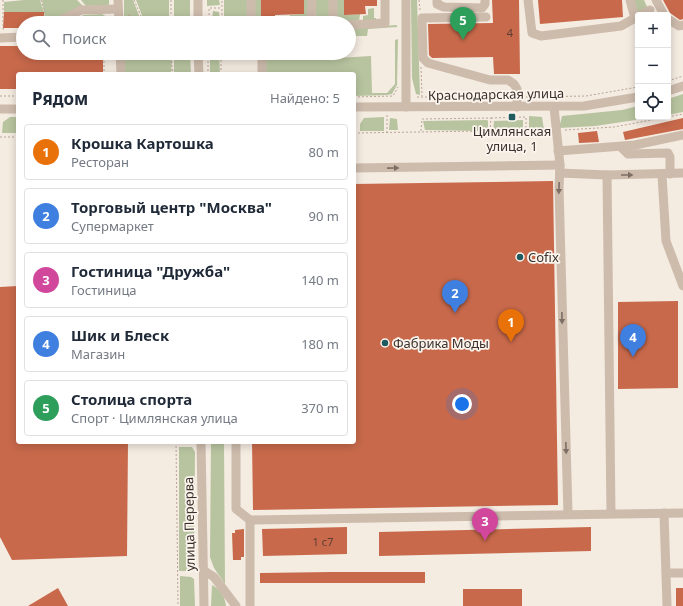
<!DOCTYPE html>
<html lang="ru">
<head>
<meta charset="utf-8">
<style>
	body { margin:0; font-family:"Noto Sans",sans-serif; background:#f2f2f3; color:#1f2937 }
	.controls { position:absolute; right:12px; top:12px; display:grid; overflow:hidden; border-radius:4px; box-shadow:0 2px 10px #0003 }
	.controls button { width:36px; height:36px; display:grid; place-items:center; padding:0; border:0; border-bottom:1px solid #e0e1e3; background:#fff; color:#1f2937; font:20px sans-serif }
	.you { position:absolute; left:462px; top:404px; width:14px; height:14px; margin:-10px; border:3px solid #fff; border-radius:50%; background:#1a73e8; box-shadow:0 0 0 6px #1a73e833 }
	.badge { display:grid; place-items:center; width:26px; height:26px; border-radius:50%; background:#1a73e8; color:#fff; font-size:13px; font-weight:700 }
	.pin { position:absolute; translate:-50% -33px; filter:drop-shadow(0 1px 2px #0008) }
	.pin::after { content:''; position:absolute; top:21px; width:14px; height:12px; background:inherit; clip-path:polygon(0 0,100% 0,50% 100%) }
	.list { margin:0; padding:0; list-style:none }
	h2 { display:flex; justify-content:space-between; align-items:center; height:52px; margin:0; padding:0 16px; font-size:17px }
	h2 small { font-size:13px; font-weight:400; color:#747a83 }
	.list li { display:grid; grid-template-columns:26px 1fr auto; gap:12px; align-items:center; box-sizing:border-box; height:56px; margin:0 8px 8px; padding:0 8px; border:1px solid #e0e1e3; border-radius:4px }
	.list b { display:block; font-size:15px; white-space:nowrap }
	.list p { margin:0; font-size:13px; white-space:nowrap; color:#747a83 }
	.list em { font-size:13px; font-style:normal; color:#747a83 }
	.icon { flex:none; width:22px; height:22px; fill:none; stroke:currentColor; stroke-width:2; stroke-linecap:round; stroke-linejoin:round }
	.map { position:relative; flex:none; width:683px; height:606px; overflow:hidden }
	.search { position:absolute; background:#fff; box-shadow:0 2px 10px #0003; left:16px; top:16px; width:340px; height:44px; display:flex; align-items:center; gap:10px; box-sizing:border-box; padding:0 14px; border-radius:22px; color:#747a83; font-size:15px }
	.panel { position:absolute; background:#fff; box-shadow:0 2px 10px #0003; left:16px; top:72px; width:340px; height:372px; border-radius:4px }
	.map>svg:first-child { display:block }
	.green { fill:#b8c4a0 }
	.building { fill:#c8694b }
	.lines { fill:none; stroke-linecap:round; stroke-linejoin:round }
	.path { stroke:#b9a596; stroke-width:1; stroke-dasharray:2 2; stroke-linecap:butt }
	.minor { stroke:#cdbbac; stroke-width:9 }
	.oneway { fill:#7d6f65 }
	.poi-dot { fill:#1f5a5e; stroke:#fbf5ee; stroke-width:1.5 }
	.labels { text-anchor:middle; stroke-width:3.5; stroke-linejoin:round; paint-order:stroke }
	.number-label { font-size:11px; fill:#5e3e33 }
	.street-label { font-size:13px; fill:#3b302b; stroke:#fbf5ee }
	.poi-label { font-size:13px; fill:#3b302b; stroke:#fbf5ee; text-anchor:start }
</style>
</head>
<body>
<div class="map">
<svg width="683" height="606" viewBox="0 0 683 606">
	<rect width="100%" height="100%" fill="#f4ebe1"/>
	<g class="green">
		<path d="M24 0H40L44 12H4V2Z"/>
		<path d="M42 0H77L83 6 46 23Z"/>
		<path d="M81 0H109V5L86 6Z"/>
		<path d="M124 0H133L142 23H124Z"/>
		<path d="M136 0H169V23H145Z"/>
		<rect x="174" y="0" width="16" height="23"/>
		<path d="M207 0H219L220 5 207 6Z"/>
		<rect x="224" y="0" width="24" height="23"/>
		<path d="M254 0H261V20H265V23H258L255 21Z"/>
		<path d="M304 0H309V18C304 22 296 23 290 21V15L304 14Z"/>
		<rect x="316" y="0" width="16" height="23"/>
		<path d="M335 0H344V15L360 14 359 22 341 23 336 20Z"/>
		<path d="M411 0H417L420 95 416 94 412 78Z"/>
		<path d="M632 0H644L648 9 636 13Z"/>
		<path d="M374 8V18H376V22H363V16L368 15V9Z"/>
		<path d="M213 11 219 12 220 23H212Z"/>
		<path d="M102 14 107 17 108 23H96V19H74L84 15Z"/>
		<path d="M397 25V27L368 29 367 36H349V28Z"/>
		<path d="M398 39 397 85 392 94 387 95 354 96V74H265V53H337V58L371 56 372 93H387L395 84V40Z"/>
		<path d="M124 53H166L172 59 171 74H125Z"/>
		<path d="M174 53H190L191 74H174Z"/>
		<path d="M210 53H219L220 74H210Z"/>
		<path d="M683 94V112L668 115V99Z"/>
		<path d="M638 106V117H656L595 126 559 128 562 116 622 110Z"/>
		<path d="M529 116 542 117 544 130H529Z"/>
		<path d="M10 117H18V133H2L3 122Z"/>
		<path d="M384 117V131H360V124L364 118Z"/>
		<path d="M390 118 397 119 398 130H389Z"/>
		<path d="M487 120 488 121V129L485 131 425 130 423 121Z"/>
		<path d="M523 120V130L493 131 494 121Z"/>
		<path d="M211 442H224L225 584 214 568 210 557Z"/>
		<path d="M179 447H192L195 452 194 566 190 571H179Z"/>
		<path d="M180 576 191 577 194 579 195 606H180Z"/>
		<path d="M212 585C220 589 225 597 226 606H211Z"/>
	</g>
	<g class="building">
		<path d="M261 0H304V14L275 15V19L261 20Z"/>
		<path d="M344 0H377V6H365L366 14 344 15Z"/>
		<path d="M492 0H519L520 74H494L493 57 432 58 429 55 428 24 493 23Z"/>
		<path d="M538 0H622L623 17 540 24Z"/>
		<path d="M663 0H683V19L680 20 670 13Z"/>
		<path d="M4 12H44V19L40 23H23V28H3Z"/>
		<path d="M0 46H23V53H103V74H18V89H0Z"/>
		<path d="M683 118V129L625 140 623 132Z"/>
		<path d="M597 131 599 142 579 143 578 133Z"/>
		<path d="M553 181 558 505 253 510 252 442H354V184Z"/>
		<path d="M18 286V442H128L127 556 12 560 0 537V287Z"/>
		<path d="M678 301V388L618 389V302Z"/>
		<path d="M347 527V554L263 556 262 529Z"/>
		<path d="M591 527V551L379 556V532Z"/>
		<path d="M244 529V557H241V560H233L232 533H235V530Z"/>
		<path d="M331 572H425V583H260V573Z"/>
		<path d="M58 588 68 606H28Z"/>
		<rect x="676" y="588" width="7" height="18"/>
		<rect x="463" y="589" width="59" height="17"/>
	</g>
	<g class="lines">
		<g class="path">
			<path d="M3 0V29H4"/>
			<path d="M41 0 45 12 42 23"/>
			<path d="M134 0 144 23"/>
			<path d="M171 0V23"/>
			<path d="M419 0 420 10"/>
			<path d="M128 15 142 20"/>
			<path d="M108 18V23"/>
			<path d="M209 23V8H222"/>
			<path d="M222 23V0"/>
			<path d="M167 53 171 58"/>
			<path d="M172 53V74"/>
			<path d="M208 53V74"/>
			<path d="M104 61V74"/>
			<path d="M421 67 422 96"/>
			<path d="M172 69 175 74"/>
			<path d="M221 74V53"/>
			<path d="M668 81 683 76"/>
			<path d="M0 96H18"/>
			<path d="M354 97 393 96 398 87"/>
			<path d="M417 97H509"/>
			<path d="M526 97 586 96 638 87"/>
			<path d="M387 115V132"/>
			<path d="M491 118 526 117V131"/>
			<path d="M565 130 614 127 683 114"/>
			<path d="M421 131 422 119 491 118 490 131"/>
			<path d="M354 133 548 130"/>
			<path d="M0 137H18"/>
			<path d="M176 442 178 606"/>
		</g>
		<g class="minor">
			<path d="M118 0 119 23"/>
			<path d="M198 0V23"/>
			<path d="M251 0V23"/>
			<path d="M333 0V18L336 23"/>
			<path d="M406 0V107"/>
			<path d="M437 0V4L444 7 482 8 485 4V0"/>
			<path d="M528 0 532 33 541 36 621 26 635 18 630 0"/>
			<path d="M656 0 664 15"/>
			<path d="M641 15 650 10"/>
			<path d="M486 17 422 18 423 58 428 63 490 80H508L514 84 517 89V107"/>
			<path d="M668 19 679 26 683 25"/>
			<path d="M55 23 81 10 118 9"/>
			<path d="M308 23 311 22 312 0"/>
			<path d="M349 25 385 23V0"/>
			<path d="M0 38 23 37"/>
			<path d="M120 53 121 74"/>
			<path d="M198 53 199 74"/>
			<path d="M262 53V74"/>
			<path d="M668 91 683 86"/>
			<path d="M354 107 584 106 638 97"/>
			<path d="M554 107 560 165 559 188 568 514"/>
			<path d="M0 109H18"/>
			<path d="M621 147 628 154 668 153 670 157V174"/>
			<path d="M558 151 635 145 683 135"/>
			<path d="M354 168 560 165"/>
			<path d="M560 173 607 175 683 173"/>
			<path d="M607 175 611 513"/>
			<path d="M662 175 666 241 683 286"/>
			<path d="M201 442 204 606"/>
			<path d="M236 442V509L250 520"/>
			<path d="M664 513 667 606"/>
			<path d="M203 570 214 577 236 606"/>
			<path d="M667 573H683"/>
			<path d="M250 606V520L683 513"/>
		</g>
	</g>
	<defs><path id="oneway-solid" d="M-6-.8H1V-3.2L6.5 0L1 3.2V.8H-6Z"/></defs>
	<g class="oneway">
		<use href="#oneway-solid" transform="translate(393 168) rotate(-1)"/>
		<use href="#oneway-solid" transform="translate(627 175)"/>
		<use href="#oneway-solid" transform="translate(559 188) rotate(92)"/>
		<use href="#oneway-solid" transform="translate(562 318) rotate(89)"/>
		<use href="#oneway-solid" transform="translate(566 448) rotate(88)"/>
	</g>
	<g class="poi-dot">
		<rect x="508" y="113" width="8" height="8" rx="2"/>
		<circle cx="520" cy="257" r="4"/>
		<circle cx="385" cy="343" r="4"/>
	</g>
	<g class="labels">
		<g class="number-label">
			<text x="510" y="37">4</text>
			<text x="323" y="546">1 с7</text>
		</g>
		<g class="street-label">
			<text transform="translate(496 94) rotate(-1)" y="5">Краснодарская улица</text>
			<text transform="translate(189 524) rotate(-91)" y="5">улица Перерва</text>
		</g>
		<g class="poi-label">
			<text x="512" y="136" text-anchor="middle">Цимлянская<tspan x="512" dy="15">улица, 1</tspan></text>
			<text x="528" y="262">Cofix</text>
			<text x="393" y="348">Фабрика Моды</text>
		</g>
	</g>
</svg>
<div class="controls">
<button>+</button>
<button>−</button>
<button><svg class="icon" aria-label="locate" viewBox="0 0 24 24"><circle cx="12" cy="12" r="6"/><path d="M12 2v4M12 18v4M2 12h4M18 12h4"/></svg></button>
</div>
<div class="you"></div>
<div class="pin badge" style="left:511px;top:342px;background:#e8710a">1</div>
<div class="pin badge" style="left:455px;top:313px;background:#3f7fe0">2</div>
<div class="pin badge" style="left:485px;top:541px;background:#d1479c">3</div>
<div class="pin badge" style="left:633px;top:357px;background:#3f7fe0">4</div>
<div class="pin badge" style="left:463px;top:40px;background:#2e9e5b">5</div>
<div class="search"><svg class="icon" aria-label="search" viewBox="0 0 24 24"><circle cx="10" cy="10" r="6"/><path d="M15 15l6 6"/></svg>Поиск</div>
<section class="panel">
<h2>Рядом<small>Найдено: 5</small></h2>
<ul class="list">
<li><span class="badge" style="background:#e8710a">1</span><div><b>Крошка Картошка</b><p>Ресторан</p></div><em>80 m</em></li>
<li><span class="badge" style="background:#3f7fe0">2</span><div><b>Торговый центр &quot;Москва&quot;</b><p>Супермаркет</p></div><em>90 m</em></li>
<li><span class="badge" style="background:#d1479c">3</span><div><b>Гостиница &quot;Дружба&quot;</b><p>Гостиница</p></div><em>140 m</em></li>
<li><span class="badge" style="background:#3f7fe0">4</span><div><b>Шик и Блеск</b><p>Магазин</p></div><em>180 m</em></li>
<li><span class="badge" style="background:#2e9e5b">5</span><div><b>Столица спорта</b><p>Спорт · Цимлянская улица</p></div><em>370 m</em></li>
</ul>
</section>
</div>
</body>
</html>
